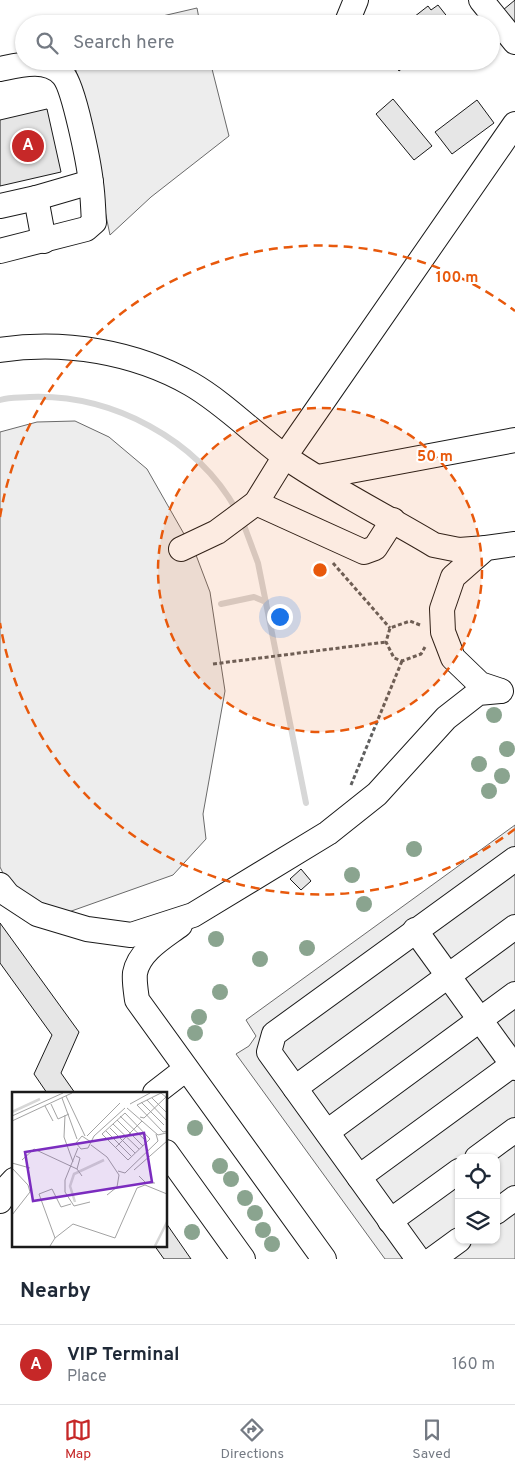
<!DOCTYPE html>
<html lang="en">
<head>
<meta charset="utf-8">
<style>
	body { margin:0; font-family:Overpass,sans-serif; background:#f2f2f3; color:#1f2937 }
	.controls { position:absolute; right:15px; bottom:15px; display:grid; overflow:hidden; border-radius:10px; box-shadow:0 1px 4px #0004 }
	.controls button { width:45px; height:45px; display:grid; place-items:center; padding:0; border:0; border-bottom:1px solid #e0e1e3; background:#fff; color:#1f2937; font:25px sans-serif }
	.you { position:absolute; left:279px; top:616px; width:18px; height:18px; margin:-12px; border:4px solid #fff; border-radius:50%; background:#1a73e8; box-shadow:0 0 0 8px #1a73e833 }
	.badge { display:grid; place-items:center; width:32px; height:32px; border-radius:50%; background:#c62828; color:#fff; font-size:16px; font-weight:700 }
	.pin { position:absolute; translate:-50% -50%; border:2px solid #fff; box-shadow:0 1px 5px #0006 }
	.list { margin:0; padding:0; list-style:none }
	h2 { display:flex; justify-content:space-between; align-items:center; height:65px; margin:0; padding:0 20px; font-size:21px }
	h2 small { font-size:16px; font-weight:400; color:#747a83 }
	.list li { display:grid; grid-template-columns:32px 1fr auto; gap:15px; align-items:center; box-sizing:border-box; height:80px; padding:0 20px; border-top:1px solid #e0e1e3 }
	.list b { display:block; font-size:19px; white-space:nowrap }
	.list p { margin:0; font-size:16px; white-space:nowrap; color:#747a83 }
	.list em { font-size:16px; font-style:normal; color:#747a83 }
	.icon { flex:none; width:28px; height:28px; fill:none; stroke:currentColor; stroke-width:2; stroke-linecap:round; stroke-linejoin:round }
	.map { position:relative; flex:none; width:515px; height:1259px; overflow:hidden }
	.search { position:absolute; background:#fff; box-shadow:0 1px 4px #0004; left:15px; right:15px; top:15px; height:55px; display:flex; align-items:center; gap:12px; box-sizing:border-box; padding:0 18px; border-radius:28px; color:#747a83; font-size:19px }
	.sheet { height:145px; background:#fff }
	nav { display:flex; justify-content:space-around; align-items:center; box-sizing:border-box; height:70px; border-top:1px solid #e0e1e3; background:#fff; font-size:14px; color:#747a83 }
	nav a { display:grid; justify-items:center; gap:2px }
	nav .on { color:#c62828 }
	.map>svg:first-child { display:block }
	.built { fill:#ededed; stroke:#6a6a6a; fill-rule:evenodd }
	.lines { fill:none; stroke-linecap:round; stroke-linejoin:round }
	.stream { stroke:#d7d7d7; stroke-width:6 }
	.building { fill:#e6e6e6; stroke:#1a1a1a }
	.minor-casing { stroke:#1a1a1a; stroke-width:26 }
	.path { stroke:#5f5f5f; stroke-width:3; stroke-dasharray:4 2.5; stroke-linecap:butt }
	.minor { stroke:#fff; stroke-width:24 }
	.tree { fill:#8aa48f }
	.ring { fill:none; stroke:#e8590c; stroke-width:2.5; stroke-dasharray:9 6 }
	.inset-river { fill:none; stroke:#d7d7d7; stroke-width:2.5 }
	.inset-road { fill:none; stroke:#a3a3a3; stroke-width:1 }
	.view { fill:#7b2cbf; fill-opacity:0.15; stroke:#7b2cbf; stroke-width:2.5 }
	.inset-edge { fill:none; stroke:#1a1a1a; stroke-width:2.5 }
	.centre { fill:#e8590c; stroke:#fff; stroke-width:2.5 }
	.ring-label { font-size:15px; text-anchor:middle; font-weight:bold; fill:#e8590c; stroke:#fff; stroke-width:4; stroke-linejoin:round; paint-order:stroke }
</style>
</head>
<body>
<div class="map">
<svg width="515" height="1259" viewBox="0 0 515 1259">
	<rect width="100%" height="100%" fill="#fff"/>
	<g class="built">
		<path d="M197 8 200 24H128Z"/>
		<path d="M74 61H210L229 136 151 197 110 235Z"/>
		<path d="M75 421 109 437 147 469 196 555 210 592 225 691 203 814 206 839 173 875 63 914 34 902 9 885 0 867V432L37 422Z"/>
		<path d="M515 825V1259H385L236 1054 249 1046 256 1036 246 1020ZM459 1158H496V1240H459Z"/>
	</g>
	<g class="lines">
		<g class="stream">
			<path d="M0 400C10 397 20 398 30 397 112 394 197 439 237 511"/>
			<path d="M242 520 258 563 306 803"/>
			<path d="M221 604 254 597 266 602"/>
		</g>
	</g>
	<g class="building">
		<path d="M515 0V25L503 10Z"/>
		<path d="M438 5 453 24H405L428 6 431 10Z"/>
		<path d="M392 61H411L399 71Z"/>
		<path d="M393 99 432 146 414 160 376 114Z"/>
		<path d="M477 100 494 123 452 154 435 132Z"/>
		<path d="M47 109 61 172 0 186V120Z"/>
		<path d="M301 869 311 881 301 890 290 879Z"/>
		<path d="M0 923 79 1032 61 1073 75 1093H47L34 1074 52 1035 0 963Z"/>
		<path d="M166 1223 191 1259H164L154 1245H166Z"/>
	</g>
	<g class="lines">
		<g class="minor-casing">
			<g id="minor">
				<path d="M481 0 515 42"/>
				<path d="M347 22 356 0"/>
				<path d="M0 69C19 65 47 57 63 75 74 87 89 164 91 183 93 196 93 209 94 222L86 229 0 251"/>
				<path d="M36 198 44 241"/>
				<path d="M0 206 36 198 91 182"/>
				<path d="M0 350C64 340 135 352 191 384 224 403 253 433 284 456 331 489 384 515 434 545L459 550 486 548"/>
				<path d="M318 477 515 440"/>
				<path d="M256 503 364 552 375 548 393 520"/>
				<path d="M181 549 217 532 256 503 285 456 515 124"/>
				<path d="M501 691 480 684 453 658 443 632 442 609 453 577 486 548 515 544"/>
				<path d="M0 885 8 895 37 914 87 929 131 935 193 915 328 833 377 794 446 718 478 693 500 691"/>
				<path d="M180 925C164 937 139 951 135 973 134 981 136 992 137 1000L324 1259"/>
				<path d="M415 930 515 1068"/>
				<path d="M295 1088 515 927"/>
				<path d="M155 1093 186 1069"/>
				<path d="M327 1132 515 994"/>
				<path d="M166 1152 243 1259"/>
				<path d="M477 1158 515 1130"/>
				<path d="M359 1177 515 1063"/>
				<path d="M0 1201 3 1192 14 1180"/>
				<path d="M496 1212 515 1198"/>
				<path d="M390 1221 459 1171"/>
				<path d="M418 1259 269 1052 274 1034 515 859"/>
				<path d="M433 1259 459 1240"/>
			</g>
		</g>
		<g class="path">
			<path d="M333 563 390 628"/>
			<path d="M420 625 410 621 390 628 386 642 394 658 402 661 421 654 425 647"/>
			<path d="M213 664 386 642"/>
			<path d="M351 785 402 661"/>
		</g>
		<use href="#minor" class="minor"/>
	</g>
	<g class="tree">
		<circle cx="494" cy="715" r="8"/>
		<circle cx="507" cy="749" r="8"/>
		<circle cx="479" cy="764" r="8"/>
		<circle cx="502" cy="776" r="8"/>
		<circle cx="489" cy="791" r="8"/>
		<circle cx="414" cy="849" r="8"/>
		<circle cx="352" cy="875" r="8"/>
		<circle cx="364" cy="904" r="8"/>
		<circle cx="216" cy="939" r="8"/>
		<circle cx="307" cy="948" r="8"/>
		<circle cx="260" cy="959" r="8"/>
		<circle cx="220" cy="992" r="8"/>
		<circle cx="199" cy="1017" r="8"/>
		<circle cx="195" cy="1033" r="8"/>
		<circle cx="195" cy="1128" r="8"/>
		<circle cx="220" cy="1166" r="8"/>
		<circle cx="231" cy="1179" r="8"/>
		<circle cx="245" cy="1198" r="8"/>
		<circle cx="255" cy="1213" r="8"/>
		<circle cx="263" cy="1230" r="8"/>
		<circle cx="192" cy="1232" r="8"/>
		<circle cx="272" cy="1244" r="8"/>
	</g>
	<circle cx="320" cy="570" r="162" fill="#e8590c" fill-opacity=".12"/>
	<g class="ring">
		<circle cx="320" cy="570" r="162"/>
		<path d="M515 829A324 324 0 0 1 0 623M0 517A324 324 0 0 1 515 311"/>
	</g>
	<g transform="translate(12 1092)">
		<rect width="155" height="155" fill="#fff"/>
		<path class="inset-river" d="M0 20 28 7M63 110 58 94 62 82 92 68M143 154 155 130"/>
		<path class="inset-road" d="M54 4 73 44M50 6 65 47M140 6 155 21M155 6 149 1 125 13 151 40 155 39M135 8 155 29M129 10 152 33M39 12 46 27 57 22M118 12 138 1M33 14 41 29M115 16 146 43 154 41M113 21 138 47 116 68 90 42ZM53 23 52 45 61 70M0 24 51 1M108 24 134 49M128 25 132 26 154 5M105 28 131 54M0 29 60 1M101 32 127 57M98 36 123 61M94 39 119 64M75 44 108 11M79 50 70 44 64 51 69 57 76 56 82 44 113 16M79 53 95 65 107 83 105 95 95 103M66 56 53 88V100L62 114 78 110M103 56 130 29M64 64 68 66 65 77M10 68 22 57 65 77 70 84M0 71 18 76M0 76 16 93 18 100 0 123M122 78 155 49M106 79 113 81 146 49 144 42M127 84 134 91H143M43 146 27 102 40 97 49 115 59 112M38 154 43 146 61 132 103 146 125 96 133 93 155 102"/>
		<path class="view" d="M132 41 140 90 21 109 13 60Z"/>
		<rect width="155" height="155" class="inset-edge"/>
	</g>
	<circle cx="320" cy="570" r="8" class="centre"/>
	<g class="ring-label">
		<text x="457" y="282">100 m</text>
		<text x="435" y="461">50 m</text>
	</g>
</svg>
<div class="controls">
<button><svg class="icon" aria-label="locate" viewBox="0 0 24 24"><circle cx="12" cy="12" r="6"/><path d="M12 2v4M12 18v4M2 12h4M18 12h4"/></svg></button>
<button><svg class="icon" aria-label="layers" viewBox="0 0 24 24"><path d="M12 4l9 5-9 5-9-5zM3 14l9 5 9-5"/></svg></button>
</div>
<div class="you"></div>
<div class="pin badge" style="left:28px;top:146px">A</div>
<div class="search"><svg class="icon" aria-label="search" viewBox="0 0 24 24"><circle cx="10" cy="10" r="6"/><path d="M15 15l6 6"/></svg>Search here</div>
</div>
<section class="sheet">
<h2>Nearby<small></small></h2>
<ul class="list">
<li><span class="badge">A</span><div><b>VIP Terminal</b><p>Place</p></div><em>160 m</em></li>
</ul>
</section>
<nav>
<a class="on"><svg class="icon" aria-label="map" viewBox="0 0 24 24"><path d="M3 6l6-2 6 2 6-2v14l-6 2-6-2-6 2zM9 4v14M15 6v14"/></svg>Map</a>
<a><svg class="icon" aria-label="directions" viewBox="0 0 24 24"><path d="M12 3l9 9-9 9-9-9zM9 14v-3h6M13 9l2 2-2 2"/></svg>Directions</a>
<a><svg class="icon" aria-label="saved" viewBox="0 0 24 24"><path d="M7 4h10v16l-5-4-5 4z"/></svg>Saved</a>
</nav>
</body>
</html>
